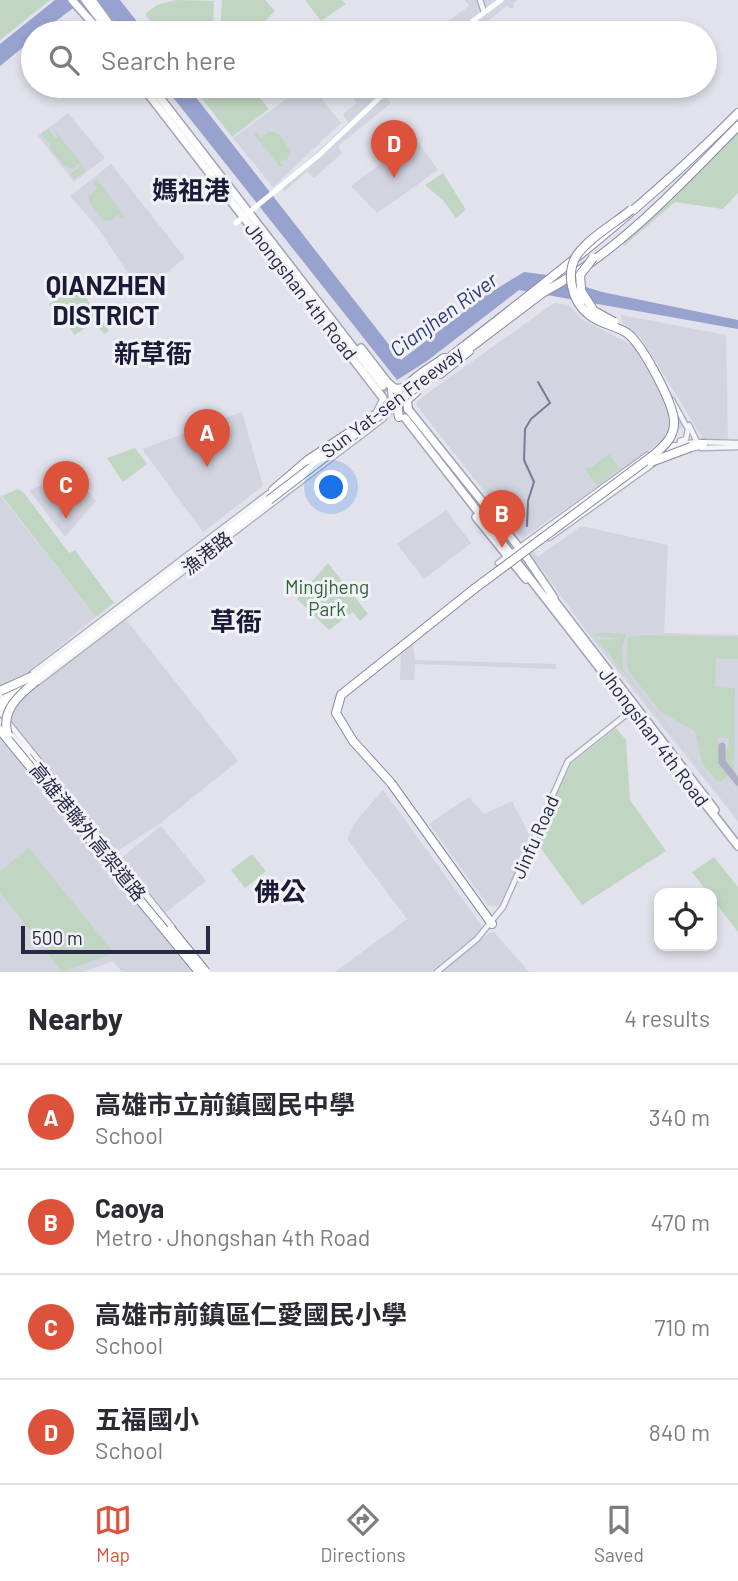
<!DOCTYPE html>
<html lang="en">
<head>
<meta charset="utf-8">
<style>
	body { margin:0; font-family:Barlow,"Noto Sans TC",sans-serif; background:#f7f7f7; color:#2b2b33 }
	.controls { position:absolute; right:21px; bottom:21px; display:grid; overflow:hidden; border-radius:14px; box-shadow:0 4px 10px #0003 }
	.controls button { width:63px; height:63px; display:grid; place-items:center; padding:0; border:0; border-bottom:2px solid #e1e1e2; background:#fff; color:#2b2b33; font:35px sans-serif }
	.scale { position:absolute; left:21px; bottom:18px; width:189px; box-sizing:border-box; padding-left:7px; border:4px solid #272945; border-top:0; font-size:19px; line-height:24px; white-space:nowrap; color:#272945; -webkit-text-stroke:5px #f1f2f8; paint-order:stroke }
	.you { position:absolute; left:332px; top:488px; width:24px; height:24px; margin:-18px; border:5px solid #fff; border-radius:50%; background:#1a73e8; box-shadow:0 0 0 10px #1a73e833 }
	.badge { display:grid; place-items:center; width:46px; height:46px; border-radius:50%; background:#dd523a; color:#fff; font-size:23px; font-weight:700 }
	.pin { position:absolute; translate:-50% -58px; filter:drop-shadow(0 2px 4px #0008) }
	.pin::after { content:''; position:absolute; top:37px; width:24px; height:21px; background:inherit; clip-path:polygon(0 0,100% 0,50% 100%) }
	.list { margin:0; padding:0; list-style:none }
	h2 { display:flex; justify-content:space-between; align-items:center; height:91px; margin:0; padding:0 28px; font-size:30px }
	h2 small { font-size:23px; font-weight:400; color:#7c7c81 }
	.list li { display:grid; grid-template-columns:46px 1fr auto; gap:21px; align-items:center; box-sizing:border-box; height:105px; padding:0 28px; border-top:2px solid #e1e1e2 }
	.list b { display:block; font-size:26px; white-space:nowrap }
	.list p { margin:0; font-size:23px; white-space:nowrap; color:#7c7c81 }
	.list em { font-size:23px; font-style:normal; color:#7c7c81 }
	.icon { flex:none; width:38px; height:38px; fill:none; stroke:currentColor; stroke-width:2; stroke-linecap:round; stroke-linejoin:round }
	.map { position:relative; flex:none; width:738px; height:972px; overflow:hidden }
	.search { position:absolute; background:#fff; box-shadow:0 4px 10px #0003; left:21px; right:21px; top:21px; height:77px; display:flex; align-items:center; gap:18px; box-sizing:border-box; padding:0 24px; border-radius:38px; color:#7c7c81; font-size:26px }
	.sheet { height:511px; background:#fff }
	nav { display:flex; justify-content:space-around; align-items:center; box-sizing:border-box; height:98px; border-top:2px solid #e1e1e2; background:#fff; font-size:19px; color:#7c7c81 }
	nav a { display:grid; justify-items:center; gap:4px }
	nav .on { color:#dd523a }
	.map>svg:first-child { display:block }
	.built { fill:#d2d4e0 }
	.green { fill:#c1d6c2 }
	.water { fill:#98a2cf }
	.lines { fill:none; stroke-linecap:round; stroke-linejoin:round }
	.stream { stroke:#98a2cf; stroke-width:2 }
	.taxiway { stroke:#adaec1; stroke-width:7 }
	.primary-tunnel { stroke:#bcbdca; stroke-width:7; stroke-dasharray:7 3.5; stroke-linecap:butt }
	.tertiary-casing { stroke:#a9aab9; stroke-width:7 }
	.primary-casing { stroke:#9fa1b8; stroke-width:10 }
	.motorway-casing { stroke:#8789a4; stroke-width:10 }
	.tertiary { stroke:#f4f5f9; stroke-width:4.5 }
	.secondary { stroke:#fff; stroke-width:5 }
	.primary { stroke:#fff; stroke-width:7 }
	.motorway { stroke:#fff; stroke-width:8 }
	.tram { stroke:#797b97; stroke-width:2 }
	.motorway-bridge-casing { stroke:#8789a4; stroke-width:10; stroke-linecap:butt }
	.motorway-bridge { stroke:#fff; stroke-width:8 }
	.labels { text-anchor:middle; stroke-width:6; stroke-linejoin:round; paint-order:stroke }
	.street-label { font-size:19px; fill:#272945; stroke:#f1f2f8 }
	.park-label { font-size:19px; fill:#336238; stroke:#f1f2f8 }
	.water-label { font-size:21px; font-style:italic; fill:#2d397d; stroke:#f1f2f8 }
	.district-label { font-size:26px; font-weight:bold; fill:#1a1b36; stroke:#f1f2f8 }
</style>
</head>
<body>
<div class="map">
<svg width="738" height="972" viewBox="0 0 738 972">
	<rect width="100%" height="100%" fill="#e1e2eb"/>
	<g class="built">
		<path d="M465 0H476L479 7 483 4 481 0H517L513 3 514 7 510 9 508 5 473 33H431L469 6Z"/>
		<path d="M304 86H311L341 123 273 187 233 138Z"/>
		<path d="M370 86H405L388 99 391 103 338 146 342 153 314 178 307 171 285 191 280 186 348 123 343 114 357 103 354 99Z"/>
		<path d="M68 113 105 158 74 182 38 136Z"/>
		<path d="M415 138 438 170 377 213 351 186Z"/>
		<path d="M111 164 185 258 141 293 98 228 70 196Z"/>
		<path d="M554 303 569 305 583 320 634 346 685 425 522 539 417 406V401Z"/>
		<path d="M621 315 726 335 728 440H704L641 338 622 323Z"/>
		<path d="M242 412 263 486 203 532 142 449Z"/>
		<path d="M73 473 96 501 65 537 29 490Z"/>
		<path d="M0 495 96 617 0 694Z"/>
		<path d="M446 510 471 543 424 579 397 544Z"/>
		<path d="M581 526 668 545 664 633 738 635V821L587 632 530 553 533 551 538 557Z"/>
		<path d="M124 617 238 761 162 822 116 852 69 800 0 711Z"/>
		<path d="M413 644 415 660 556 664V669L415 664 414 680H400L401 654Z"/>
		<path d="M0 726 200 972H122L113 961 83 972H0Z"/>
		<path d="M383 790 482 926 480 932 431 972H335L407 919 347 839 356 821Z"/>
		<path d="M469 797 484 814 512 801 533 842 503 907 488 905 429 824Z"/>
		<path d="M161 826 206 881 165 913 121 858Z"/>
		<path d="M494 932 529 972H439L488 934Z"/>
	</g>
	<g class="green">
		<path d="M0 0H50L0 40Z"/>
		<path d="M176 0 214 1 213 33H160L145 14 157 5Z"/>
		<path d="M222 0H265L275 11 266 20 265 24 272 33H220Z"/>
		<path d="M305 0H341L346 4 321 21Z"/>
		<path d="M207 86H250L269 109 232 137 197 92Z"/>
		<path d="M49 128 54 138H58L54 130 83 165 85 172 74 179 70 174 81 166 78 163 74 169 65 167 50 148V141L48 143 41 134Z"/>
		<path d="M269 131 279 134 290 150 287 160 280 161 283 165 280 167 254 134 256 132 261 138Z"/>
		<path d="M738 132V193L723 209 675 202 624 246 621 242 670 202Z"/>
		<path d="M443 173 466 210 456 218 443 200 425 185Z"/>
		<path d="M97 179 125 217 122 219 118 214 111 221 103 220 89 202V196L97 189 93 182Z"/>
		<path d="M78 286 109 331 104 334 94 322 75 335 49 304Z"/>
		<path d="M135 448 147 464 123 482 107 458Z"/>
		<path d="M609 454 619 468 597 486 584 468 592 467Z"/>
		<path d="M18 489 24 493 69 553 75 550 114 603 96 617 2 496Z"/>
		<path d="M328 563 368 614 360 621 353 612 329 630 297 599Z"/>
		<path d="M597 633 626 634 622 647 623 670 731 806 595 637 599 640 622 639 595 636Z"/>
		<path d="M646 635 738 637V659H716L715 687 735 688 734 770 724 761V748H728L729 738 717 737 721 762 730 774 721 781H717L702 763 695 731 661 712 630 673 626 661 628 637Z"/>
		<path d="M616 728 626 740 630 800 666 851 582 905 535 840 571 764Z"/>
		<path d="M29 848 114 953 62 972 0 892V871Z"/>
		<path d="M252 854 266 871 245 888 231 870Z"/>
		<path d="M714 857 738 887V932L712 898V893H708L692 872Z"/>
	</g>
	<g class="water">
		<path d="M55 0H84L40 33H33V39L0 66V44Z"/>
		<path d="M97 0H120L146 33H123Z"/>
		<path d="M164 86H187L401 360 485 296 524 272 547 275 602 292 738 320V329L519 290 427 361 397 380Z"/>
	</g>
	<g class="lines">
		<path class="stream" d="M195 91 203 86"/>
		<path class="taxiway" d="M722 746V762L738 782"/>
		<path class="primary-tunnel" d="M383 386 407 416"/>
		<g class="tertiary-casing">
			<g id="tertiary">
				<path d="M480 0 484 12"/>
				<path d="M672 400 688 429 686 439 680 441"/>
				<path d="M689 425 697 442"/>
				<path d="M357 426 376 412 383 398"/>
				<path d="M664 447 696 442 738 443"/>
				<path d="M701 448 738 447"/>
				<path d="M549 538 653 464"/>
				<path d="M498 563 647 455"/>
				<path d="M31 674 274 489"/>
				<path d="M37 683 383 419 392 408 390 387"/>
				<path d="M0 698 13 688"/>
				<path d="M0 711 10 703"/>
				<path d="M0 712 173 928"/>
				<path d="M0 721 28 753"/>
				<path d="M86 825 170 931"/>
				<path d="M437 972 477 939 503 907 568 761 632 710"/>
			</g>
		</g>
		<g class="primary-casing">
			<g id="primary">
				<path d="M72 0 101 33"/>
				<path d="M85 0 110 33"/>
				<path d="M92 0 116 33"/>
				<path d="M142 86 383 398"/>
				<path d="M151 86 383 386"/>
				<path d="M361 348 388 383"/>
				<path d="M408 409 525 555 554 598"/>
				<path d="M405 418 738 846"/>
				<path d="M476 517 526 579"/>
				<path d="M550 595 715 810"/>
			</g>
		</g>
		<g class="motorway-casing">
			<g id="motorway">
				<path d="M542 293C618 253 679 186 738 126"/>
				<path d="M463 353 545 291"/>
				<path d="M441 364C544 284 646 206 738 113"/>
				<path d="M440 374 469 351"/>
				<path d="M388 383 395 389 404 388"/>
				<path d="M408 409 407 400 416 392"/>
				<path d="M399 417C391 387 423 373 444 358"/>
				<path d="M652 457 703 444"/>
				<path d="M273 490 308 460"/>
				<path d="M474 589 341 695 336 713 353 741 391 783 492 924"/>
				<path d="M0 705 269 500"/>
				<path d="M27 757 52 788"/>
			</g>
		</g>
		<use href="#tertiary" class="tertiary"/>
		<g class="secondary">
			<path d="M457 33 501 0"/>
			<path d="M236 223 319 155 392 86"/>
		</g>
		<use href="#primary" class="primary"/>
		<use href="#motorway" class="motorway"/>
		<path class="tram" d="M527 526 528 501 534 482 524 460 525 429 531 419 550 403 538 382"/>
		<g class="motorway-bridge-casing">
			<g id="motorway-bridge">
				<path d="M583 294 594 311 614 322"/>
				<path d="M582 300 580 275 593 258"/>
				<path d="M308 460 359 426"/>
				<path d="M651 462 691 447"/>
				<path d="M269 500 444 366"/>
				<path d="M474 589 655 454C665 445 674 437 674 423 675 405 642 344 627 333 615 325 599 324 588 314 572 301 565 273 577 255 589 238 615 223 631 210"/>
				<path d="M0 691 33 676"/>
				<path d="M0 730 199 972"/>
				<path d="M8 735C0 711 19 695 36 681"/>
				<path d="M171 929 206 972"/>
			</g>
		</g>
		<use href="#motorway-bridge" class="motorway-bridge"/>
	</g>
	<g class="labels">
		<g class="street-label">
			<text transform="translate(301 291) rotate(52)" y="7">Jhongshan 4th Road</text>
			<text transform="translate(392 402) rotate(-37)" y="7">Sun Yat-sen Freeway</text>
			<text transform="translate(207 553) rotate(-38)" y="7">漁港路</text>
			<text transform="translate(654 737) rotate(53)" y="7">Jhongshan 4th Road</text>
			<text transform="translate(88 832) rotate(51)" y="7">高雄港聯外高架道路</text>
			<text transform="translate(535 837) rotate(-66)" y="7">Jinfu Road</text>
		</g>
		<g class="park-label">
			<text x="327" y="594">Mingjheng<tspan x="327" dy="22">Park</tspan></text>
		</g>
		<g class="water-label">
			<text transform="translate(444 315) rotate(-36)" y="7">Cianjhen River</text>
		</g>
		<g class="district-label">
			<text x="191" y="200">媽祖港</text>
			<text x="106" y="295">QIANZHEN<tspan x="106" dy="30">DISTRICT</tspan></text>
			<text x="153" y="363">新草衙</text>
			<text x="236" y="631">草衙</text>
			<text x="280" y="901">佛公</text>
		</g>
	</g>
</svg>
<div class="controls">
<button><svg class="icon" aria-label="locate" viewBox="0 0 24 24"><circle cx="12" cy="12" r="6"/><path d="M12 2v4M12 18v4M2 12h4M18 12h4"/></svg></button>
</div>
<div class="scale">500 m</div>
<div class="you"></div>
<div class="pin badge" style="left:207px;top:467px">A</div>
<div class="pin badge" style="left:502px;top:548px">B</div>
<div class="pin badge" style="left:66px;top:519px">C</div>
<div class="pin badge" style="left:394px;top:178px">D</div>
<div class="search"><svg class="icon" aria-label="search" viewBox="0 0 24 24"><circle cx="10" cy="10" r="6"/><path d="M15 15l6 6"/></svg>Search here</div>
</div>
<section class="sheet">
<h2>Nearby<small>4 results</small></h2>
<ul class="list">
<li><span class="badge">A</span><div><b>高雄市立前鎮國民中學</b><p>School</p></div><em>340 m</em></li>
<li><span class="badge">B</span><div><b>Caoya</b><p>Metro · Jhongshan 4th Road</p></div><em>470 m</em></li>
<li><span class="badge">C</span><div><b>高雄市前鎮區仁愛國民小學</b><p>School</p></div><em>710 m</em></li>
<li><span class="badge">D</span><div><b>五福國小</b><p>School</p></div><em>840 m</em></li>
</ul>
</section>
<nav>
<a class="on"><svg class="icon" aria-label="map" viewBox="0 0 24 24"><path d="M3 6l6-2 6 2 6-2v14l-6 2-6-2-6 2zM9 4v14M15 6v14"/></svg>Map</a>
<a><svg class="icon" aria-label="directions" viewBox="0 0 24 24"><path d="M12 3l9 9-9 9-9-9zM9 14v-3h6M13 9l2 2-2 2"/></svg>Directions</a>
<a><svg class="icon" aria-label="saved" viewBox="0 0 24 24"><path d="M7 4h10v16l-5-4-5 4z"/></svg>Saved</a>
</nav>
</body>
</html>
